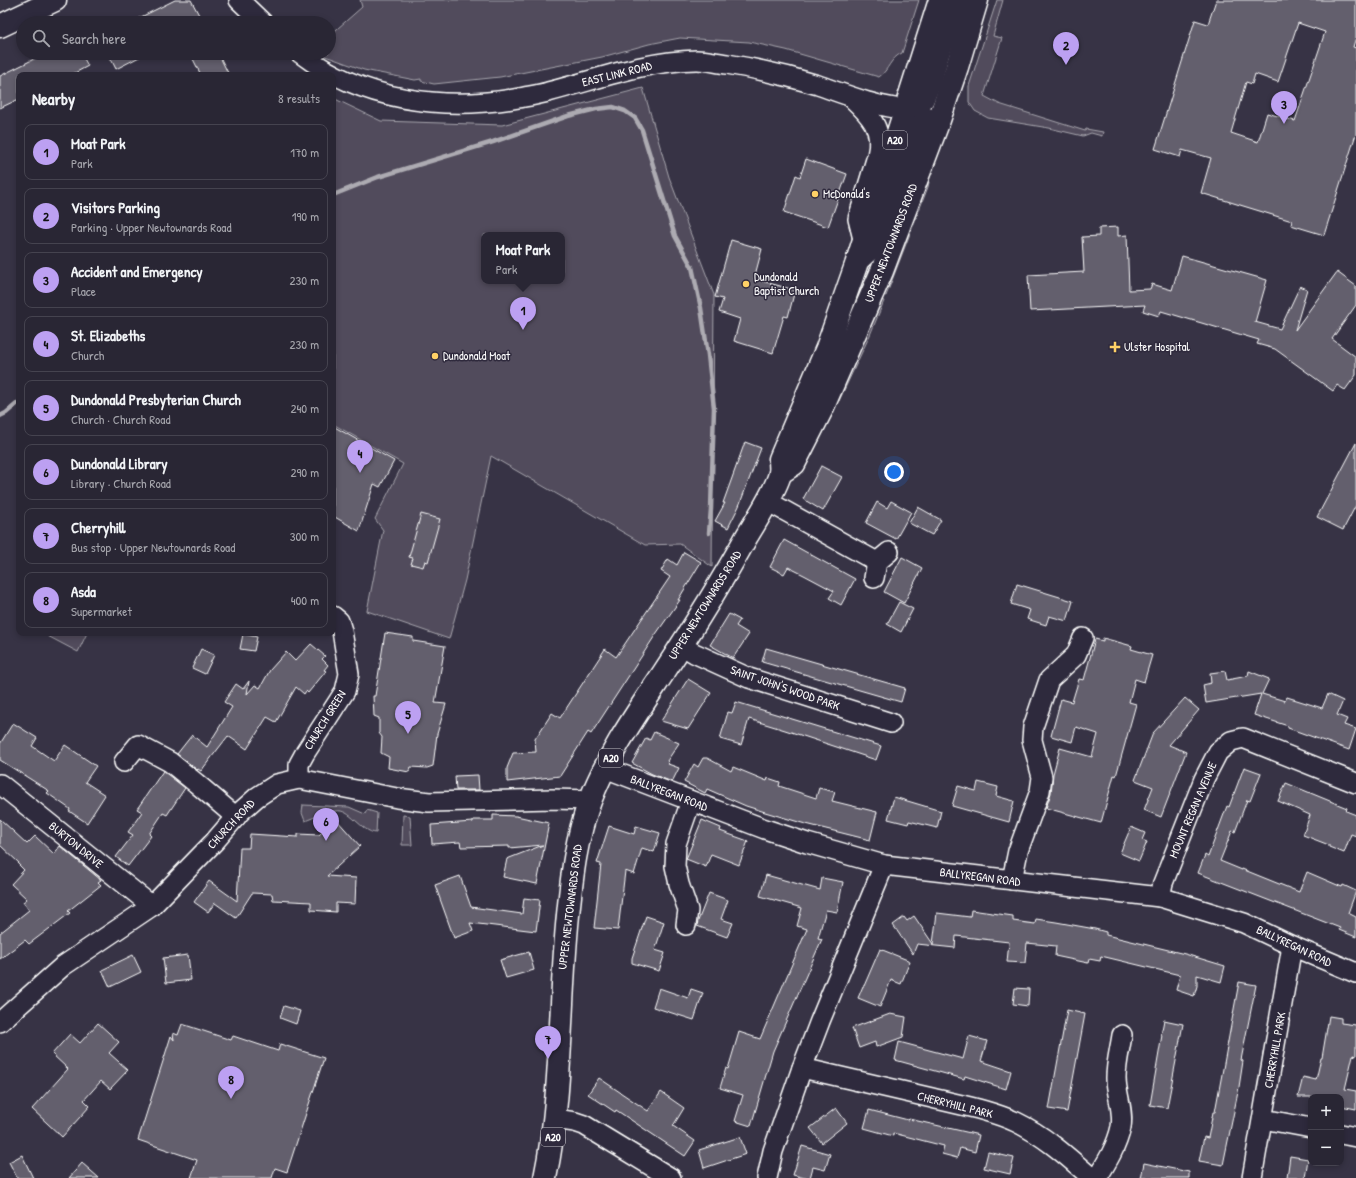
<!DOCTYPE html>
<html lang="en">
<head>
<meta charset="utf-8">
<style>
	body { margin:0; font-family:"Patrick Hand",sans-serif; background:#353240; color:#f1f3f6 }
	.controls { position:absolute; right:12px; bottom:12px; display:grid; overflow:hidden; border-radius:8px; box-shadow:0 2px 6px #0003 }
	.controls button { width:36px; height:36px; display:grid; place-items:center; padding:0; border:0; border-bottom:1px solid #45434f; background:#292634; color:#f1f3f6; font:20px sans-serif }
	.you { position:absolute; left:894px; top:472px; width:14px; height:14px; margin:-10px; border:3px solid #fff; border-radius:50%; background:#1a73e8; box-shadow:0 0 0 6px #1a73e833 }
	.badge { display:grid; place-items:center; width:26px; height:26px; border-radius:50%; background:#bca0f2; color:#111; font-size:13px; font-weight:700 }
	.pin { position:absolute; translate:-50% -33px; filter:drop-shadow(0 1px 2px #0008) }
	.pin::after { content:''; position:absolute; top:21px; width:14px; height:12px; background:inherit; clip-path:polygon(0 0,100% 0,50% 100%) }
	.popup { position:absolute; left:481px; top:232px; width:84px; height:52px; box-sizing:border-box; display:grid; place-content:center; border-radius:8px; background:#292634; filter:drop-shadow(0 1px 3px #0005); font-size:13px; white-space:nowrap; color:#a5a5ac }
	.popup b { font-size:15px; color:#f1f3f6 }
	.popup::after { content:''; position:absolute; left:50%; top:100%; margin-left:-8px; border:8px solid transparent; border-top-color:#292634 }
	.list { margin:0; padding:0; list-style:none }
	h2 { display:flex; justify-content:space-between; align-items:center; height:52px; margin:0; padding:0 16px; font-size:17px }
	h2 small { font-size:13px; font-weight:400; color:#a5a5ac }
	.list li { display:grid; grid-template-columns:26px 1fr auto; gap:12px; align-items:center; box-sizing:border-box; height:56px; margin:0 8px 8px; padding:0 8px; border:1px solid #45434f; border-radius:8px }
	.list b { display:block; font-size:15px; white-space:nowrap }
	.list p { margin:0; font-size:13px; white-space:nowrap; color:#a5a5ac }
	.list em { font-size:13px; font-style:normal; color:#a5a5ac }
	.icon { flex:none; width:22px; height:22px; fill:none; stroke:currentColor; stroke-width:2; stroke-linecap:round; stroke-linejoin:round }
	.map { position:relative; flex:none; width:1356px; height:1178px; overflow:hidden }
	.search { position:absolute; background:#292634; box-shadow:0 2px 6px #0003; left:16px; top:16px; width:320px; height:44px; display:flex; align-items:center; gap:10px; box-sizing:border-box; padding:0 14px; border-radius:22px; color:#a5a5ac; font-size:15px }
	.panel { position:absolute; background:#292634; box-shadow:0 2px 6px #0003; left:16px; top:72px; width:320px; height:564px; border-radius:8px }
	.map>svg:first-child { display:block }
	.green { fill:#514c5c; stroke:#a8a6ae; fill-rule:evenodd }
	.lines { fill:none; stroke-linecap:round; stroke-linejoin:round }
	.stream { stroke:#adabb2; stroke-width:4.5 }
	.building { fill:#635f6d; stroke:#fff; fill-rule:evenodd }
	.minor-casing { stroke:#fff; stroke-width:22 }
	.highway-casing { stroke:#fff; stroke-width:25 }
	.minor { stroke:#2f2a3d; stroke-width:19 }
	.highway { stroke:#2f2a3d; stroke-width:22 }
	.poi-dot { fill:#ffd166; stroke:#2f2a3d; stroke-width:1.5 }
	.labels { text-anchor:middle; stroke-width:3; stroke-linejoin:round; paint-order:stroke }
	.shield { fill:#2f2a3d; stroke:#c1bfc5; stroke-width:1 }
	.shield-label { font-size:11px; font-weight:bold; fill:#fff }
	.street-label { font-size:12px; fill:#fff; stroke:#2f2a3d }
	.poi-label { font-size:12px; fill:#fff; stroke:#2f2a3d; text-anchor:start }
</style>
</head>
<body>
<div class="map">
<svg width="1356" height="1178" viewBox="0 0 1356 1178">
	<rect width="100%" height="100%" fill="#373345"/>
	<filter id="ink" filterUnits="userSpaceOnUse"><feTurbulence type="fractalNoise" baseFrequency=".025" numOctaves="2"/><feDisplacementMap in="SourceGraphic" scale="8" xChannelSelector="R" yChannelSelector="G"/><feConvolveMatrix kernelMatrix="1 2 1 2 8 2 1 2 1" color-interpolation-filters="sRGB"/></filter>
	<g filter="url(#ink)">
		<g class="green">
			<path d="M360 0H919L902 53C890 58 889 70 879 77L786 50 749 42 680 38 649 44 602 57 500 77 434 84 421 81V79L415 80 364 70 317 53H329V36L362 7Z"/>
			<path d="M997 0H1003L993 36 1002 38 984 96 999 104 1085 131 1086 129 1103 132 1102 136 1091 133 1083 136 1049 128 988 118 975 111 969 102V86Z"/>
			<path d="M643 88 669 177 714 295 712 567 680 544 645 545 491 456 465 580 449 639 367 611 383 530 375 519 403 464 333 424V98L381 121 502 125ZM484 235H562V281H484Z"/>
			<path d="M925 181 929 182 928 187 886 296 881 294Z"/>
			<path d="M879 299 884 301 870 335 839 401 838 393Z"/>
			<path d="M42 633H87L78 652Z"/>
			<path d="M303 805 349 807 365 814 367 810 377 813 376 833C361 832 350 808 336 811 326 812 315 817 305 821L302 813Z"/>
			<path d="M403 815 410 816 412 845H402Z"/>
		</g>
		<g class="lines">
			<g class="stream">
				<path d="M333 195 378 177 493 142 568 116 596 109 613 107 625 111 635 118 642 130 675 236 692 267 701 308 708 355 714 408 711 509 709 533"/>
				<path d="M0 416 6 413 19 402"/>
			</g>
		</g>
		<g class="building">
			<path d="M175 0H191L199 15 184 23H129Z"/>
			<path d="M1216 0H1356V37L1353 47 1356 48V134L1324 235 1291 225 1292 221 1201 193 1211 158 1182 150 1180 157 1155 149 1195 20 1208 24ZM1298 23 1325 32 1295 121 1267 113 1258 142 1231 133 1246 82 1252 84 1255 74 1278 82Z"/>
			<path d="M46 53H81L88 66 71 75H19V99L0 108V76Z"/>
			<path d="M108 53H147L116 69Z"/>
			<path d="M190 53H218L229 75H201Z"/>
			<path d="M806 159 847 174 828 227 784 212 796 175 800 177Z"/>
			<path d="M1118 227V236L1127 235 1129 290 1150 289 1152 284 1172 290 1182 256 1267 280 1255 322 1280 329 1300 286 1307 289 1295 330 1337 272 1356 286V305L1332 339 1356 357V375L1345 390 1337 385 1333 391 1275 349 1257 344 1259 340 1161 311 1159 316 1143 311 1145 305 1030 311 1028 275 1084 272 1082 237 1099 236V228Z"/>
			<path d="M731 240 762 249 754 279 795 290 788 317 784 316 773 353 734 341 740 319 719 312 723 299 715 297Z"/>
			<path d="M333 426 394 461 380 487 374 484 359 531 333 516Z"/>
			<path d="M745 442 761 448 739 506 728 528 715 521 725 503H723Z"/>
			<path d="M1356 443V505L1343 530 1317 517Z"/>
			<path d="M821 466 842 477 823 511 803 499Z"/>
			<path d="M891 501 911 512 896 539 866 523 877 502 887 508Z"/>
			<path d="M918 507 941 520 932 535 909 523Z"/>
			<path d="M421 514 440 519 428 562 425 561 423 567 411 564 413 558 409 557Z"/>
			<path d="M784 540 855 579 841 605 829 598 834 591 804 575 788 567 784 574 770 567Z"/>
			<path d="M684 552 701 562 678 600H680L656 634 591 734 588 732 560 776 507 782V768L513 753 536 752 535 739 552 713 560 718 605 649 616 657 670 577 661 571 668 559 677 565Z"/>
			<path d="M902 557 922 568 904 603 884 592Z"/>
			<path d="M1017 584 1073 601 1067 621 1049 616 1046 625 1027 619 1030 610 1011 604Z"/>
			<path d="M899 602 913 609 901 632 887 624Z"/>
			<path d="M729 614 740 620 736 626 749 634 733 658 710 645Z"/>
			<path d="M385 633 413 637V641L445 646 435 703 446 704 437 734 433 766 427 768 411 767 409 772 388 768 389 757 381 753 382 737 379 733V718L374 716 373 696H375Z"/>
			<path d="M243 634 257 637 254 651 240 649Z"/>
			<path d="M1103 638 1132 646 1131 649 1152 655 1144 682 1135 679 1129 702 1136 704 1116 776 1114 775 1101 823 1046 808 1051 793 1053 774 1060 748 1092 757 1098 734 1076 727 1072 742 1051 736 1061 699 1072 702 1079 679 1084 680 1095 639 1103 641Z"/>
			<path d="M311 644 325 656 322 659 328 665 324 670 326 671 308 693 306 691 304 694 296 687 276 722 267 717 247 749 228 736 201 771 198 769 197 770 177 754 192 735 207 747 232 707 224 702 236 684 243 689 249 681 247 694 255 685 260 688 270 670 286 652 295 661Z"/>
			<path d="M766 648 905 688 901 702 762 662Z"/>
			<path d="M201 649 214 655 205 674 192 668Z"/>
			<path d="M1225 671 1227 680 1248 676 1249 671 1269 679 1262 694 1285 701 1287 697 1322 708 1328 694 1343 701 1337 715 1347 719 1344 725 1356 729 1349 750 1288 728V726L1254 715 1261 694 1206 703 1203 685 1211 683 1210 673Z"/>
			<path d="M688 679 711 693 688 729 661 721Z"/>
			<path d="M1185 698 1199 710 1169 745 1186 752 1161 817 1144 810 1153 787 1135 780 1153 733Z"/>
			<path d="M736 702 881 746 876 760 785 730 749 719 741 745 720 739 728 712 732 713Z"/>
			<path d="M13 723 37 738 32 746 54 761 65 745 96 766 85 782 105 795 87 823 69 811 70 809 47 793 49 791 0 760V744Z"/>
			<path d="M654 732 679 743 667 761 669 763 668 764 679 768 672 782 652 774 632 763 646 738 650 740Z"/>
			<path d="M703 758H707L731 771 733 767 767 781 768 778 780 782 779 786 816 798 819 788 835 792 832 801 877 812 870 840 802 823 765 812 746 806 707 789 705 793 684 782 694 764 698 767Z"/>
			<path d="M1244 767 1261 773 1250 801 1247 800 1235 832 1232 831 1220 861 1242 870V869L1299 892 1307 872 1342 887 1343 885 1356 891 1348 913 1356 917V937L1339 930 1340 928 1198 873 1205 855 1208 857 1227 806 1229 807Z"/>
			<path d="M163 771 185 788 167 815 163 813 149 834 151 836 128 866 116 857 133 835 128 832 142 812 137 809Z"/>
			<path d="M478 775 479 790H456L455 776Z"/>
			<path d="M978 782 998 787 996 796 1014 801 1009 822 952 806 958 786 976 791Z"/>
			<path d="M1286 783 1347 808 1346 811 1356 815V836L1351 834 1344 853 1329 847V845L1303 835 1310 815 1278 801Z"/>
			<path d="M894 797 941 811 937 828 909 821 908 824 888 819Z"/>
			<path d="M493 815 516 816 549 823 537 884 503 877 507 859 543 845 509 848V846L461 847 460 842 432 844 431 825 473 822V820H493Z"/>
			<path d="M0 819 27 844 35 836 54 854 60 846 101 880 98 882 101 885 68 911 70 913 29 944 25 940 0 959V933L29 910 23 902 27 899 11 884 24 870 18 864 19 863 0 845Z"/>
			<path d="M336 819 360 846 327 876 356 878 355 904 336 903V912L311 910V902L273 900 272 894 252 893 236 918 215 903 208 912 194 902 209 881 237 901 240 848H249L250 834 298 837V834L319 835Z"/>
			<path d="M702 820 721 828 720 831 748 841 739 865 711 854 706 867 686 859Z"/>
			<path d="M609 826 634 834 636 826 660 833 654 852 642 848 634 874 625 871 618 930 594 928 601 864 597 863Z"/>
			<path d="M1131 827 1145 833 1142 840 1147 842 1139 861 1120 853Z"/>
			<path d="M766 875 820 890 822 878 843 882 837 912 826 910 818 938 822 939 773 1051 751 1126 735 1121 743 1095 720 1088 726 1068 728 1069 739 1032 760 1039 807 929 797 926 802 908 760 896Z"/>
			<path d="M460 876 471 907 522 914 524 898 540 900 536 931 470 923 473 931 454 938 435 885Z"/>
			<path d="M709 893 728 900 721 919 733 923 727 937 697 926 698 921Z"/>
			<path d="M971 910 1013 916V921L1035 924 1036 919 1056 922 1095 929 1106 932V935L1185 954 1225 966 1221 982 1197 975V986L1194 996 1176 990 1180 975 1101 956 1100 961 1089 959 1088 963 1055 956 1056 946 1027 943 1025 963 1007 962 1009 942 956 936 955 948 917 944 913 954 893 925 904 917 907 921 914 916 933 944 937 913 970 917Z"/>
			<path d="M646 916 664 922 655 950 665 953 659 971 632 963V958Z"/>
			<path d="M880 949 910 961 901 984 891 980 880 1007 858 998 863 986H864Z"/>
			<path d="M529 952 534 970 506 978 500 960Z"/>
			<path d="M133 955 141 972 110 987 102 970Z"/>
			<path d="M188 955 191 980 166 983 163 958Z"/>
			<path d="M1239 982 1256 985 1241 1060 1243 1061 1239 1087 1223 1165 1199 1161 1204 1137 1208 1138 1213 1112H1215Z"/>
			<path d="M659 988 688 998 691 989 703 993 694 1020 653 1007Z"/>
			<path d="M1015 988 1029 989 1028 1006 1013 1004Z"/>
			<path d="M284 1006 300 1011 296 1024 280 1018Z"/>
			<path d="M1067 1010 1085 1014 1067 1112 1049 1109Z"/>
			<path d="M890 1014 906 1017 903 1037 876 1047 875 1042 859 1048 852 1028Z"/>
			<path d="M1329 1016 1341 1018V1023L1356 1025V1056L1353 1055 1345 1089 1356 1091V1109L1341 1106V1097H1298L1303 1077 1316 1080 1321 1058H1322Z"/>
			<path d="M1164 1020 1183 1024 1167 1108 1150 1105 1162 1035H1161Z"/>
			<path d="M98 1023 119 1042 109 1053 128 1070 110 1089 101 1081 84 1100 90 1106 62 1137 32 1109 68 1069 52 1054 70 1034 80 1043Z"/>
			<path d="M182 1024 231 1040 233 1036 278 1051 280 1044 324 1058 287 1172 275 1168 272 1178H191L197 1160 138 1140 171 1036 174 1040 173 1033 178 1035Z"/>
			<path d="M969 1036 987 1041 981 1061 1011 1071 1006 1089 965 1076 964 1079 895 1060 899 1042 963 1059Z"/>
			<path d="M599 1078 648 1111 661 1092 684 1108 673 1126 695 1141 685 1156 616 1110 615 1112 588 1094Z"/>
			<path d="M836 1108 847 1123 822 1143 810 1128Z"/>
			<path d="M869 1110 908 1120 909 1119 979 1135 975 1152 960 1148 957 1158 942 1154 944 1146 893 1133V1136L864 1128Z"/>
			<path d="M740 1137 746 1154 704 1168 699 1150Z"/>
			<path d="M802 1146 830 1154 825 1170 813 1167 810 1178H805L793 1175Z"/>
			<path d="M988 1152 1014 1158 1010 1174 984 1168Z"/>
			<path d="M22 1155 33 1178H17L9 1162Z"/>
			<path d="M1290 1156 1308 1159 1305 1178H1287Z"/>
			<path d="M82 1163 99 1178H69Z"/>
			<path d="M1144 1163 1189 1172V1178H1141Z"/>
		</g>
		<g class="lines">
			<g class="minor-casing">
				<g id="minor">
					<path d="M239 0 263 23"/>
					<path d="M300 53C363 101 442 111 519 98 528 96 538 95 548 92 599 79 644 61 697 60 707 60 717 63 727 64 758 69 788 76 818 85 835 91 851 97 868 102 880 106 892 107 904 110 916 112 928 117 939 120"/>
					<path d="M852 98C870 115 884 129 877 156L858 219 863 239"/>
					<path d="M911 111 924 100 931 83 940 53 960 0"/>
					<path d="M858 262 873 248 917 127 928 117"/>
					<path d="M767 501 877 562"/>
					<path d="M874 578 877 562 889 552"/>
					<path d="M681 645 694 653 749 678 891 723"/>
					<path d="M124 762 138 745 170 762 196 783 236 817"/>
					<path d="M605 768 765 829 807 843 884 865 1160 897 1244 923 1292 946 1356 973"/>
					<path d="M299 779V764L305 753 345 691 349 674 342 631 339 621 333 616"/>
					<path d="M0 784 152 906"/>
					<path d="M1012 880 1018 851 1040 791 1042 777 1032 740 1033 727 1049 680 1076 655 1083 638"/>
					<path d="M1160 897 1163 883 1204 779 1218 752 1231 741 1243 738 1356 783"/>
					<path d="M686 925 688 910 679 884 675 866 676 844 691 801"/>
					<path d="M0 1022 63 966 152 906 215 841 240 812 257 797 277 784 299 779 397 798 429 802 552 799 591 800"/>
					<path d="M802 1068C845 1078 889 1088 932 1098 960 1105 990 1110 1016 1122 1045 1136 1068 1157 1092 1178"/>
					<path d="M555 1119 575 1122 584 1125 671 1178"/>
					<path d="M1263 1119 1311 1128"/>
					<path d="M1341 1134 1356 1137"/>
					<path d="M767 1178 773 1151 802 1068 820 1021 884 865"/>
					<path d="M1097 1178C1107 1162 1117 1146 1121 1127 1124 1110 1116 1094 1116 1078 1116 1063 1120 1049 1122 1035"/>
					<path d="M1252 1178 1292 946"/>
				</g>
			</g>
			<g class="highway-casing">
				<g id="highway">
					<path d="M0 26 55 0"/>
					<path d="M780 473 794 464 822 409 882 271 939 120 957 67 977 0"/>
					<path d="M545 1178C563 1092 559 1002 568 915 572 875 576 838 590 801 608 754 637 713 664 672 693 628 721 583 747 536 757 519 775 492 780 474 781 470 780 464 780 459L827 348 856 265 940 0"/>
				</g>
			</g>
			<use href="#minor" class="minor"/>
			<use href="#highway" class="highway"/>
		</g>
	</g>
	<g class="poi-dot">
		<circle cx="815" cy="194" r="4"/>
		<circle cx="746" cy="284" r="4"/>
		<path d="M1113 341h4v4h4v4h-4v4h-4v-4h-4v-4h4z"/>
		<circle cx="435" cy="356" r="4"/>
	</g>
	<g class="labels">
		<g class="shield">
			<rect x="883" y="131" width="24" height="18" rx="3"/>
			<rect x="599" y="749" width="24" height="18" rx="3"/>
			<rect x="541" y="1128" width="24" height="18" rx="3"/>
		</g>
		<g class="shield-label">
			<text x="895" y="144">A20</text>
			<text x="611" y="762">A20</text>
			<text x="553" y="1141">A20</text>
		</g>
		<g class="street-label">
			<text transform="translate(617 74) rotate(-14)" y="4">EAST LINK ROAD</text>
			<text transform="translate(891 243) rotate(-69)" y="4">UPPER NEWTOWNARDS ROAD</text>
			<text transform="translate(705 605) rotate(-58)" y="4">UPPER NEWTOWNARDS ROAD</text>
			<text transform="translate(785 688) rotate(19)" y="4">SAINT JOHN'S WOOD PARK</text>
			<text transform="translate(325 720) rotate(-58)" y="4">CHURCH GREEN</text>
			<text transform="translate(669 793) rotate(21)" y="4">BALLYREGAN ROAD</text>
			<text transform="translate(1193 810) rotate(-67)" y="4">MOUNT REGAN AVENUE</text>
			<text transform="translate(231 824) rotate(-47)" y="4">CHURCH ROAD</text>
			<text transform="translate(76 845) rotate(39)" y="4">BURTON DRIVE</text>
			<text transform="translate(980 877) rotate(7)" y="4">BALLYREGAN ROAD</text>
			<text transform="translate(570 907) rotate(-83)" y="4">UPPER NEWTOWNARDS ROAD</text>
			<text transform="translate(1294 946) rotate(25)" y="4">BALLYREGAN ROAD</text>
			<text transform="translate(1275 1050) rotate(-80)" y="4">CHERRYHILL PARK</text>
			<text transform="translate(955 1105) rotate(14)" y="4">CHERRYHILL PARK</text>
		</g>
		<g class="poi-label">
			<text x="823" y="198">McDonald's</text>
			<text x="754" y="281">Dundonald<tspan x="754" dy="14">Baptist Church</tspan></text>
			<text x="1124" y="351">Ulster Hospital</text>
			<text x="443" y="360">Dundonald Moat</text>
		</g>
	</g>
</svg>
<div class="controls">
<button>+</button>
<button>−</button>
</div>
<div class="you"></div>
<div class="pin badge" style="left:523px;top:330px">1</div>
<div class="popup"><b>Moat Park</b>Park</div>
<div class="pin badge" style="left:1066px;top:65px">2</div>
<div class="pin badge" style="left:1284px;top:124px">3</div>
<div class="pin badge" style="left:360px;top:473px">4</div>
<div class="pin badge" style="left:408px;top:734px">5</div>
<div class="pin badge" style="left:326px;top:841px">6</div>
<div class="pin badge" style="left:548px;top:1059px">7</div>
<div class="pin badge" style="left:231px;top:1099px">8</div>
<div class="search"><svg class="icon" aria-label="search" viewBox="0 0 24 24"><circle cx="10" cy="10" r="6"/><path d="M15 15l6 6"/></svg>Search here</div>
<section class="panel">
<h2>Nearby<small>8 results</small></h2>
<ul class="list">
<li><span class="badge">1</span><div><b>Moat Park</b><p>Park</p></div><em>170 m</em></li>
<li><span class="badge">2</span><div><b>Visitors Parking</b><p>Parking · Upper Newtownards Road</p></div><em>190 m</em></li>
<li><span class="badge">3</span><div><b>Accident and Emergency</b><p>Place</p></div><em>230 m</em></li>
<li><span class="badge">4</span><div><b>St. Elizabeths</b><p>Church</p></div><em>230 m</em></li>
<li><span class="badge">5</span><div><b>Dundonald Presbyterian Church</b><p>Church · Church Road</p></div><em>240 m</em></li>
<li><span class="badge">6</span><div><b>Dundonald Library</b><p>Library · Church Road</p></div><em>290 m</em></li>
<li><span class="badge">7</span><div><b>Cherryhill</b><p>Bus stop · Upper Newtownards Road</p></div><em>300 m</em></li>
<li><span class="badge">8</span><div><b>Asda</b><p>Supermarket</p></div><em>400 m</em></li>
</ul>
</section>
</div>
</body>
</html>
